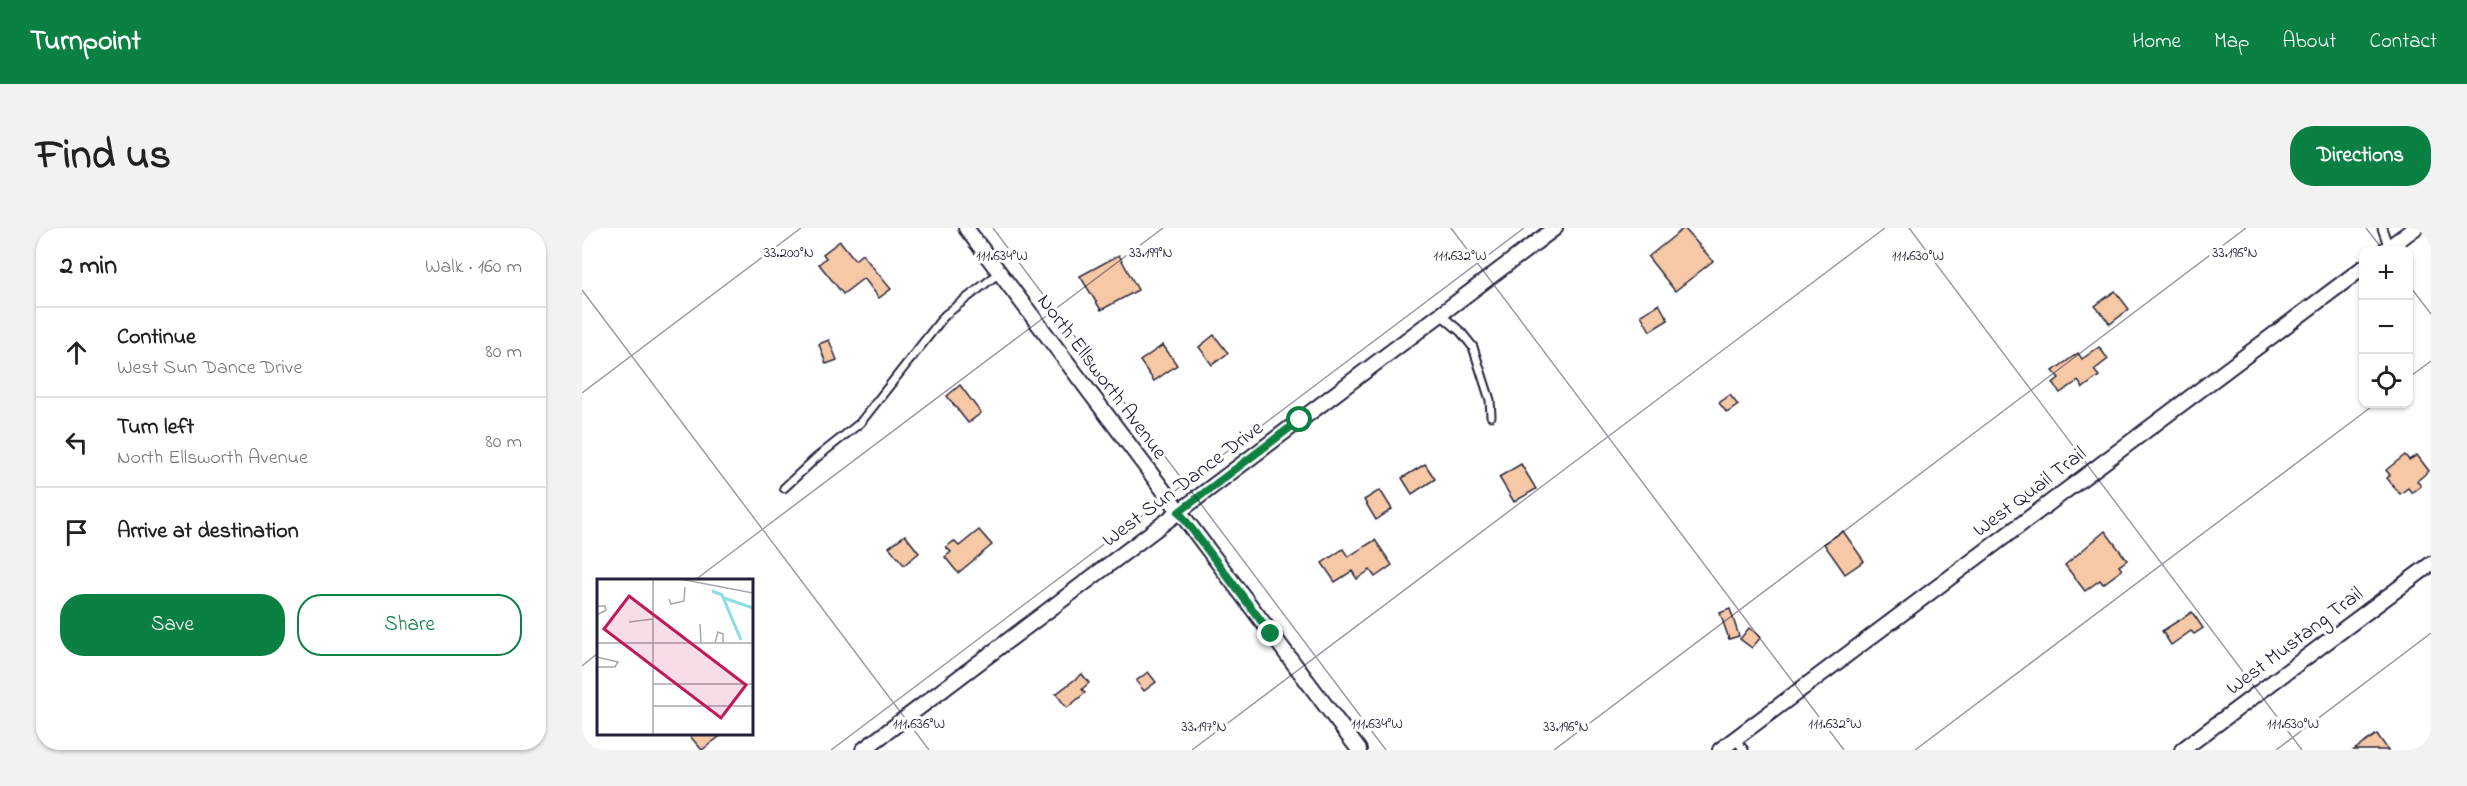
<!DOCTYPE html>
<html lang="en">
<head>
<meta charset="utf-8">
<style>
	body { margin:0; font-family:"Indie Flower",sans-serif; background:#f2f2f2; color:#202124 }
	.controls { position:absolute; right:18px; top:18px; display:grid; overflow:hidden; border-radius:12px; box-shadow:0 2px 4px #0004 }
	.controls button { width:54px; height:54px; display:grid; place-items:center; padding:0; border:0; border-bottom:2px solid #e0e0e0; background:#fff; color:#202124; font:30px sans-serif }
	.stop { position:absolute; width:18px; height:18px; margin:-14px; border:4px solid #0b8043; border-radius:50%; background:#fff }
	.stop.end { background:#0b8043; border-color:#fff; box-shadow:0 2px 6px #0008 }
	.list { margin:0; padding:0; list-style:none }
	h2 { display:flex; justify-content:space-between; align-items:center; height:78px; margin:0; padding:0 24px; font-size:26px }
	h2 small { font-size:20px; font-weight:400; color:#757577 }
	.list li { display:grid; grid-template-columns:39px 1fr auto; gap:18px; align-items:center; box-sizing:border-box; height:90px; padding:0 24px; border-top:2px solid #e0e0e0 }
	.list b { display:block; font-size:22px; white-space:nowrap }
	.list p { margin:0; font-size:20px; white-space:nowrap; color:#757577 }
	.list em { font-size:20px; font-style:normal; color:#757577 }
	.actions { display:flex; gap:12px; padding:18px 24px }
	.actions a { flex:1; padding:14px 0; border:2px solid #0b8043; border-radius:24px; text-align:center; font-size:21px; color:#0b8043 }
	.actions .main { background:#0b8043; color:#fff }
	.icon { flex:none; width:33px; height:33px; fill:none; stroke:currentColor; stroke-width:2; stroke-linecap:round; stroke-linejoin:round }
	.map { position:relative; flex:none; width:1849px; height:522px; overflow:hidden; border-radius:24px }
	header { display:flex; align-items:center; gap:36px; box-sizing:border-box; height:84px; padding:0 30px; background:#0b8043; color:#fff }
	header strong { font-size:28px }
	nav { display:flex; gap:33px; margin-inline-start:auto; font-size:21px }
	.intro { display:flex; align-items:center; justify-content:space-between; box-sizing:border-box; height:144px; padding:0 36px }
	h1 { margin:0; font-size:42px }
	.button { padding:15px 27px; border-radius:24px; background:#0b8043; color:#fff; font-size:21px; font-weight:700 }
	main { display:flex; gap:36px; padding:0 36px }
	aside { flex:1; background:#fff; border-radius:24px; box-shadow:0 2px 4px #0004 }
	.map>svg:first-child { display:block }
	.building { fill:#f6c8a5; stroke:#22223b; stroke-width:1.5 }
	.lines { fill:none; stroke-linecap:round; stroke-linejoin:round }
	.service-casing { stroke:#22223b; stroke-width:11 }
	.minor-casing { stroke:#22223b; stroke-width:18 }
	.service { stroke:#fff; stroke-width:7 }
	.minor { stroke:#fff; stroke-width:14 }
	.route { stroke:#0b8043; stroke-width:8 }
	.ticks { fill:none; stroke:#22223b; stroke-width:1.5; stroke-opacity:0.45 }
	.labels { text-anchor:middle; stroke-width:6; stroke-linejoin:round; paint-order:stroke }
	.street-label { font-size:21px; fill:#22223b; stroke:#fff }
	.inset-river { fill:none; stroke:#8bdce5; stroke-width:3 }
	.inset-road { fill:none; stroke:#a7a7b1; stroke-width:1.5 }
	.view { fill:#c2185b; fill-opacity:0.15; stroke:#c2185b; stroke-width:3 }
	.inset-edge { fill:none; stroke:#22223b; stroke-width:3 }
	.ticks-label { font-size:15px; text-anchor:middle; fill:#22223b; stroke:#fff; stroke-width:6; stroke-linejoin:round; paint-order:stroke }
</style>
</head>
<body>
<header>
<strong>Turnpoint</strong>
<nav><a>Home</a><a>Map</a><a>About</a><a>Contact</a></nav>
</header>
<div class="intro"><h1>Find us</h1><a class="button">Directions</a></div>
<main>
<aside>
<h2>2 min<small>Walk · 160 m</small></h2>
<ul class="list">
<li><svg class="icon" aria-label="ahead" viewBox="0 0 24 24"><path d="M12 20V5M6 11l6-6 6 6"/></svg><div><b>Continue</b><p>West Sun Dance Drive</p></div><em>80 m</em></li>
<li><svg class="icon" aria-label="left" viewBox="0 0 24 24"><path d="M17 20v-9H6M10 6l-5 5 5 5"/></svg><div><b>Turn left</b><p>North Ellsworth Avenue</p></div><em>80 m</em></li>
<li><svg class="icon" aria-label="arrive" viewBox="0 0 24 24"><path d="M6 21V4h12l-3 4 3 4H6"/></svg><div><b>Arrive at destination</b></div></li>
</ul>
<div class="actions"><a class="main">Save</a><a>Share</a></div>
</aside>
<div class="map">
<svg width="1849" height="522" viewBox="0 0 1849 522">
	<rect width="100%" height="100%" fill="#fff"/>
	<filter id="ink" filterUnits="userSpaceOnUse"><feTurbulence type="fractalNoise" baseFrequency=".0167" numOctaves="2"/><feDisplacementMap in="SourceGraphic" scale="12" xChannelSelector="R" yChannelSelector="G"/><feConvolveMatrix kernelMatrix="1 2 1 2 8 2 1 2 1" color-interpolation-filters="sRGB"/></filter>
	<g filter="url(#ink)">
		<g class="building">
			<path d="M1102 0 1131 33 1093 63 1066 29Z"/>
			<path d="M258 13 273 32 280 26 309 61 297 70 282 50 261 66 237 36 244 30 241 26Z"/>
			<path d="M537 27 556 62 519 82 498 48Z"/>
			<path d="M1533 63 1547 81 1528 96 1513 78Z"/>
			<path d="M1077 76 1086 92 1068 103 1059 87Z"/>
			<path d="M632 107 646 125 630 137 617 119Z"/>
			<path d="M247 112 255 132 244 136 237 116Z"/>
			<path d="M581 117 595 137 572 153 558 133Z"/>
			<path d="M1517 119 1526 131 1512 142 1517 148 1501 160 1496 153 1478 165 1471 155 1477 150 1471 143 1496 125 1500 131Z"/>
			<path d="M378 157 399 185 386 195 365 168Z"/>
			<path d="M1148 167 1156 177 1145 185 1137 175Z"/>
			<path d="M1823 227 1827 232 1835 227 1847 243 1835 253 1839 258 1830 265 1826 260 1818 266 1805 250 1808 247 1804 242Z"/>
			<path d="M843 236 853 251 830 266 820 250Z"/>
			<path d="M939 236 954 261 932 274 917 249Z"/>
			<path d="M798 262 810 281 794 292 782 272Z"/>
			<path d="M397 302 410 317 376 345 363 329 369 324 364 319 372 313 377 318Z"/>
			<path d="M1261 303 1282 333 1263 346 1242 316Z"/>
			<path d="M1523 303 1545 332 1537 338 1540 342 1521 356 1518 352 1503 363 1483 337Z"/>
			<path d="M323 307 337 325 322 337 307 319Z"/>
			<path d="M793 312 810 337 793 349 788 342 775 351 770 343 753 354 740 335 761 321 766 329Z"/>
			<path d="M1148 381 1157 408 1147 411 1138 385Z"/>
			<path d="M1610 384 1621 400 1612 406 1609 403 1589 417 1580 403Z"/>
			<path d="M1167 400 1179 409 1170 420 1158 411Z"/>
			<path d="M566 444 574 454 562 463 554 453Z"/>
			<path d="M500 446 507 455 500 461 503 465 485 480 474 466Z"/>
			<path d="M106 506H141L120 522Z"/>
			<path d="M1795 506 1806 522H1772Z"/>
		</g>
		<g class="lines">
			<g class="service-casing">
				<g id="service">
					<path d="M1800 0 1807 20"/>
					<path d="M858 86 879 104 891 119 908 172 909 188"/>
					<path d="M202 260 234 230 278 195 363 87 417 45"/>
					<path d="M1153 511 1162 522"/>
				</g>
			</g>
			<g class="minor-casing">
				<g id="minor">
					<path d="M384 0 777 522"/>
					<path d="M1803 22 1833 0"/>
					<path d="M281 522 973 0"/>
					<path d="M1138 522 1782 39"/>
					<path d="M1600 522 1849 336"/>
				</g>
			</g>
			<use href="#service" class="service"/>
			<use href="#minor" class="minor"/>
		</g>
	</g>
	<g class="lines" filter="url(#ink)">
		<path class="route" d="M689 406 597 284 718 192"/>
	</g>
	<path class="ticks" d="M411 0 804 522M869 0 1262 522M1327 0 1720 522M1784 0 1801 22M1826 56 1849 86M0 62 347 522M1826 150 1849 133M0 165 219 0M113 352 581 0M0 438 16 425M249 522 942 0M610 522 1303 0M972 522 1664 0M1333 522 1793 176M1694 522 1849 405"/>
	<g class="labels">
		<g class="street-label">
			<text transform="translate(521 148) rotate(53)" y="7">North Ellsworth Avenue</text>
			<text transform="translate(600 255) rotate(-37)" y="7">West Sun Dance Drive</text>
			<text transform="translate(1447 263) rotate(-37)" y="7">West Quail Trail</text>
			<text transform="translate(1712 412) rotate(-37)" y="7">West Mustang Trail</text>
		</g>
	</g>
	<g transform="translate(15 351)">
		<rect width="156" height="156" fill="#fff"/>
		<path class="inset-river" d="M115 12 125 16 144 61M127 19 156 29"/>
		<path class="inset-road" d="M83 0 156 14M72 20 74 25 87 22 88 8M0 27H8L9 31 0 36M32 43 56 40M103 45 104 64M0 64H156M118 64 121 53 126 55V64M0 78 21 83 18 88H0M56 105H156M56 127H156M56 156V0"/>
		<path class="view" d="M32 17 149 106 124 139 7 50Z"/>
		<rect width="156" height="156" class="inset-edge"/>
	</g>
	<g class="ticks-label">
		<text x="1653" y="29">33.196°N</text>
		<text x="207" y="29">33.200°N</text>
		<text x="569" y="29">33.199°N</text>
		<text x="420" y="32">111.634°W</text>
		<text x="878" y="32">111.632°W</text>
		<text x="1336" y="32">111.630°W</text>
		<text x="337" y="500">111.636°W</text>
		<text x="795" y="500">111.634°W</text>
		<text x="1253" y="500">111.632°W</text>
		<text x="1711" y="500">111.630°W</text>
		<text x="622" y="503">33.197°N</text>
		<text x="984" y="503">33.196°N</text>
	</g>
</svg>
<div class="controls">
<button>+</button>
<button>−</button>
<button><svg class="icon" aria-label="locate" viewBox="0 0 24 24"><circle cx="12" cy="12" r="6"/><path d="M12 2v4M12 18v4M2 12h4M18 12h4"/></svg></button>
</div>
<div class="stop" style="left:718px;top:192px"></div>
<div class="stop end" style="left:689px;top:406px"></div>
</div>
</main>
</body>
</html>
